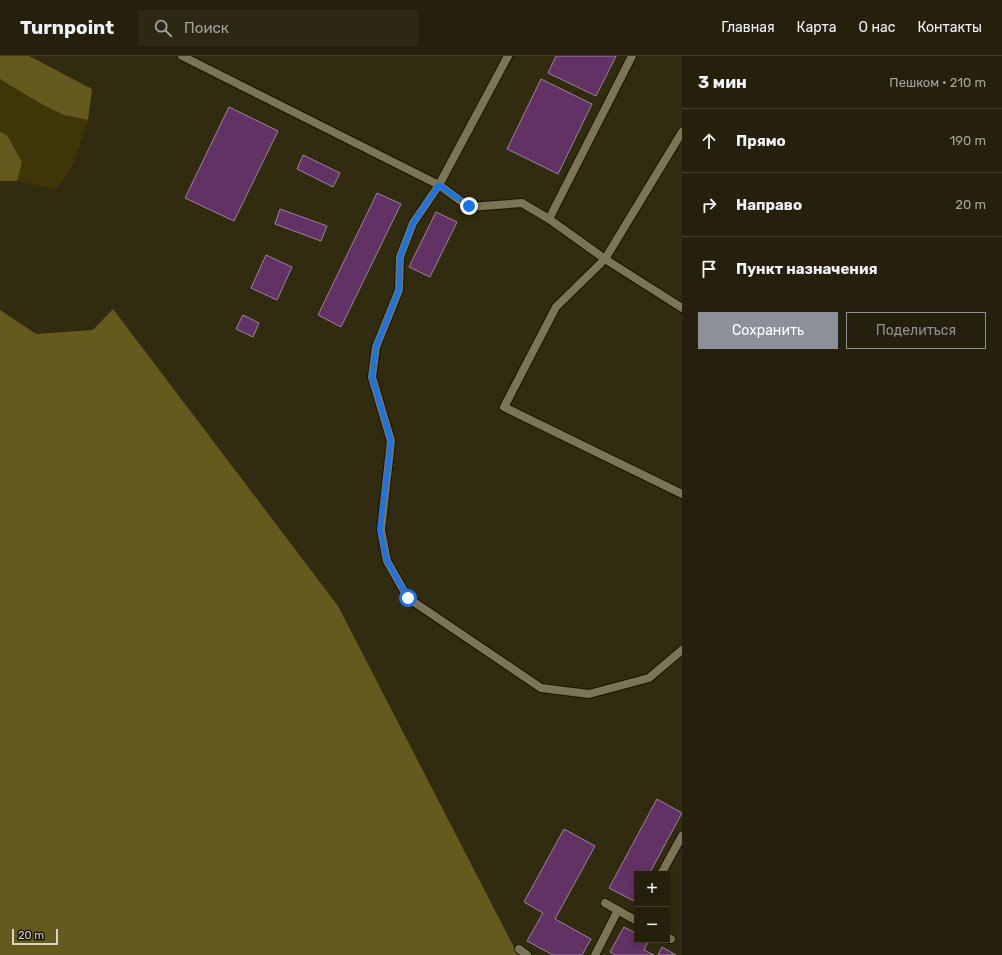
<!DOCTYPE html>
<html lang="ru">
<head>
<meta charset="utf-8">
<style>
	body { margin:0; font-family:Rubik,sans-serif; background:#2d2814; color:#f1f3f6 }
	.controls { position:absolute; right:12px; bottom:12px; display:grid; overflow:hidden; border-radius:0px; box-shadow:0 2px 10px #0003 }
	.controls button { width:36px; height:36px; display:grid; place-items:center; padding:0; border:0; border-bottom:1px solid #423e2c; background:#25200b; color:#f1f3f6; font:20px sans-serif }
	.scale { position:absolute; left:12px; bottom:10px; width:46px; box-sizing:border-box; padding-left:4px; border:2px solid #d7d4c4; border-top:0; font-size:11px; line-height:14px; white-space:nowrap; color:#d7d4c4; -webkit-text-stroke:3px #161408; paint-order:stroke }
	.stop { position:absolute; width:12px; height:12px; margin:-9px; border:3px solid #1a73e8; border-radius:50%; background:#fff }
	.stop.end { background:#1a73e8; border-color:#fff; box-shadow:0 1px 4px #0008 }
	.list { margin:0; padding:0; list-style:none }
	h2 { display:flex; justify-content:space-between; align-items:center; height:52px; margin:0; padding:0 16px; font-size:17px }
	h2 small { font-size:13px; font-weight:400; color:#a3a39d }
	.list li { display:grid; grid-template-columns:26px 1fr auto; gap:12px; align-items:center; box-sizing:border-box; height:64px; padding:0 16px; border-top:1px solid #423e2c }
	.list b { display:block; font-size:15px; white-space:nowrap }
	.list em { font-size:13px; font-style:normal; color:#a3a39d }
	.actions { display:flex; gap:8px; padding:12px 16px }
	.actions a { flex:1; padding:9px 0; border:1px solid #8c9099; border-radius:0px; text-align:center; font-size:14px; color:#8c9099 }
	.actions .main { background:#8c9099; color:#fff }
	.icon { flex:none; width:22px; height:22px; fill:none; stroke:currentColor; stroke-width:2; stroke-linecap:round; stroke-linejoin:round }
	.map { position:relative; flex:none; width:682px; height:899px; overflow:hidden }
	header { display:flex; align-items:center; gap:24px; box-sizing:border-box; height:56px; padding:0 20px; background:#25200b; border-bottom:1px solid #423e2c }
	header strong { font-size:19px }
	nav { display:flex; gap:22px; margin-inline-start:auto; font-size:14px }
	.search { width:280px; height:36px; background:#2d2814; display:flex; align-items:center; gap:10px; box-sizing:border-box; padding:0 14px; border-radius:0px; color:#a3a39d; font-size:15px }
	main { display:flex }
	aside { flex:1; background:#25200b }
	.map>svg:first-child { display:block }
	.green { fill:#3f3607 }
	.forest { fill:#655a1e }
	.building { fill:#623265; stroke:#9b849c }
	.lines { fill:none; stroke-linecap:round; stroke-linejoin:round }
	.lane-casing { stroke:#191300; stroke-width:10 }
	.lane { stroke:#7b7557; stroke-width:8 }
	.route { stroke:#1a73e8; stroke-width:5 }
</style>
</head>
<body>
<header>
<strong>Turnpoint</strong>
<div class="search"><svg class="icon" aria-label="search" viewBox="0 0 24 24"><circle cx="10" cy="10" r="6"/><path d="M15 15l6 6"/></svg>Поиск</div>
<nav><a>Главная</a><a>Карта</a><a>О нас</a><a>Контакты</a></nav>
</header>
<main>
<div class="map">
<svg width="682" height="899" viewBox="0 0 682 899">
	<rect width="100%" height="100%" fill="#312b0f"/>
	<path class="green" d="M0 23 11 30 45 50 64 59 88 64 72 111 56 133 17 125 22 106 7 79 0 76Z"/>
	<g class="forest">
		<path d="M0 0H29L92 33 88 64 64 59 45 50 11 30 0 23Z"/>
		<path d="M0 76 7 79 22 106 17 125H0Z"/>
		<path d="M113 253 338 550 518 899H0V254L36 278 93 274Z"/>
	</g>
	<g class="building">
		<path d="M556 0H616L596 40 548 17Z"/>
		<path d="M541 23 592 48 558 118 507 93Z"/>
		<path d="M229 51 278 75 234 165 185 142Z"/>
		<path d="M303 99 340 117 333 131 297 113Z"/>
		<path d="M377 137 401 148 341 271 318 259Z"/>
		<path d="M280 153 327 170 321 185 275 168Z"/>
		<path d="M436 156 457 166 430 221 409 211Z"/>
		<path d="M266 199 292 211 277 244 251 232Z"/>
		<path d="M243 259 259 267 253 281 236 273Z"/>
		<path d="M657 743 682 757 649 818H637V840L634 845 609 832Z"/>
		<path d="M564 773 595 790 555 863 591 883 582 899H553L527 885 543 857 524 846Z"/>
		<path d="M624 871 637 878V884H649L644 894 654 899H615L610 896Z"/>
		<path d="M662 891 676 899H658Z"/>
	</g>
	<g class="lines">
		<g class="lane-casing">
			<g id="lane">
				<path d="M182 0 439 129 469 151 522 147 549 163 605 203 682 252"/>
				<path d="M508 0 439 129 413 167 400 201 399 234 376 291 372 321 391 385 381 474 387 505 408 542 541 632 589 638 649 622 682 594"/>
				<path d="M682 76 605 203 556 251 504 351 682 438"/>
				<path d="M549 163 632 0"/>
				<path d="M661 818 682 780"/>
				<path d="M605 847 637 865"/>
				<path d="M667 881 671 883"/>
				<path d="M519 893 527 899"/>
				<path d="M595 899 618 854"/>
			</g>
		</g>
		<use href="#lane" class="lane"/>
	</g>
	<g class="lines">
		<path class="route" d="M408 542 387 505 380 474 391 385 372 321 376 291 399 234 400 201 413 167 439 129 469 150"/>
	</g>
</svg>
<div class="controls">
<button>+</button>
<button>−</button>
</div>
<div class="scale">20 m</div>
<div class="stop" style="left:408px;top:542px"></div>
<div class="stop end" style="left:469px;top:150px"></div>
</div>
<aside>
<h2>3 мин<small>Пешком · 210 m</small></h2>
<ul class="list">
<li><svg class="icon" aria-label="ahead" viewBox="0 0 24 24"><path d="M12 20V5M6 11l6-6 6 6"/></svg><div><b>Прямо</b></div><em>190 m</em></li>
<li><svg class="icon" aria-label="right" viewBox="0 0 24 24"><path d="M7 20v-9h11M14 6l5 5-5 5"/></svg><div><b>Направо</b></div><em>20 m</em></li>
<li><svg class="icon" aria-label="arrive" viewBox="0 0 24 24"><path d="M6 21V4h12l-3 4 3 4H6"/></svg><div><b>Пункт назначения</b></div></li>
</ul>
<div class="actions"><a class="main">Сохранить</a><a>Поделиться</a></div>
</aside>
</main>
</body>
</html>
